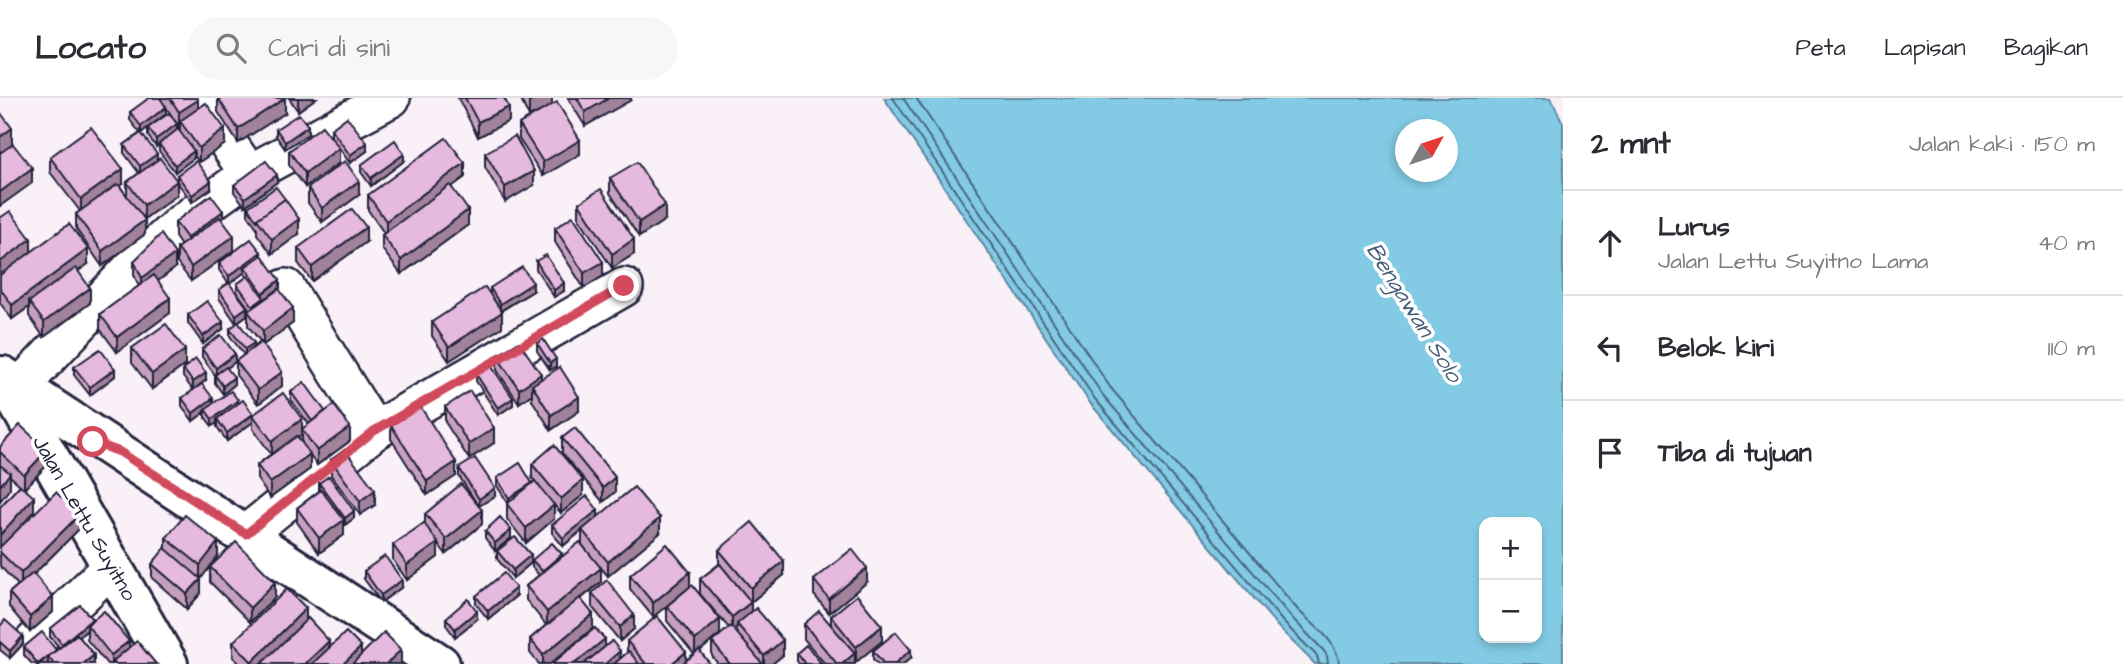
<!DOCTYPE html>
<html lang="id">
<head>
<meta charset="utf-8">
<style>
	body { margin:0; font-family:"Architects Daughter",sans-serif; background:#f7f7f7; color:#2b2b33 }
	.controls { position:absolute; right:21px; bottom:21px; display:grid; overflow:hidden; border-radius:14px; box-shadow:0 4px 10px #0003 }
	.controls button { width:63px; height:63px; display:grid; place-items:center; padding:0; border:0; border-bottom:2px solid #e1e1e2; background:#fff; color:#2b2b33; font:35px sans-serif }
	.compass { position:absolute; left:1395px; top:21px; width:63px; height:63px; border-radius:50%; background:#fff; box-shadow:0 4px 10px #0003; rotate:50deg }
	.stop { position:absolute; width:21px; height:21px; margin:-16px; border:5px solid #d1495b; border-radius:50%; background:#fff }
	.stop.end { background:#d1495b; border-color:#fff; box-shadow:0 2px 7px #0008 }
	.list { margin:0; padding:0; list-style:none }
	h2 { display:flex; justify-content:space-between; align-items:center; height:91px; margin:0; padding:0 28px; font-size:30px }
	h2 small { font-size:23px; font-weight:400; color:#7c7c81 }
	.list li { display:grid; grid-template-columns:46px 1fr auto; gap:21px; align-items:center; box-sizing:border-box; height:105px; padding:0 28px; border-top:2px solid #e1e1e2 }
	.list b { display:block; font-size:26px; white-space:nowrap }
	.list p { margin:0; font-size:23px; white-space:nowrap; color:#7c7c81 }
	.list em { font-size:23px; font-style:normal; color:#7c7c81 }
	.icon { flex:none; width:38px; height:38px; fill:none; stroke:currentColor; stroke-width:2; stroke-linecap:round; stroke-linejoin:round }
	.map { position:relative; flex:none; width:1563px; height:566px; overflow:hidden }
	header { display:flex; align-items:center; gap:42px; box-sizing:border-box; height:98px; padding:0 35px; background:#fff; border-bottom:2px solid #e1e1e2 }
	header strong { font-size:33px }
	nav { display:flex; gap:38px; margin-inline-start:auto; font-size:24px }
	.search { width:490px; height:63px; background:#f7f7f7; display:flex; align-items:center; gap:18px; box-sizing:border-box; padding:0 24px; border-radius:38px; color:#7c7c81; font-size:26px }
	main { display:flex }
	aside { flex:1; background:#fff }
	.map>svg:first-child { display:block }
	.water { fill:#83cbe4; stroke:#5c87a0; stroke-width:2; fill-rule:evenodd }
	.lines { fill:none; stroke-linecap:round; stroke-linejoin:round }
	.shore { stroke:#49667f; stroke-width:2 }
	.minor-casing { stroke:#22223b; stroke-width:42 }
	.major-casing { stroke:#22223b; stroke-width:44 }
	.minor { stroke:#fff; stroke-width:37 }
	.major { stroke:#fff; stroke-width:38 }
	.wall { fill:#c6a0bf; stroke:#22223b; stroke-width:2; fill-rule:evenodd }
	.shaded-wall { fill:#a1829b; stroke:#22223b; stroke-width:2 }
	.building { fill:#e6bade; stroke:#22223b; stroke-width:2 }
	.route { stroke:#d1495b; stroke-width:9 }
	.labels { text-anchor:middle; stroke-width:7; stroke-linejoin:round; paint-order:stroke }
	.street-label { font-size:21px; fill:#22223b; stroke:#fff }
	.water-label { font-size:23px; font-style:italic; fill:#445d76; stroke:#fff }
</style>
</head>
<body>
<header>
<strong>Locato</strong>
<div class="search"><svg class="icon" aria-label="search" viewBox="0 0 24 24"><circle cx="10" cy="10" r="6"/><path d="M15 15l6 6"/></svg>Cari di sini</div>
<nav><a>Peta</a><a>Lapisan</a><a>Bagikan</a></nav>
</header>
<main>
<div class="map">
<svg width="1563" height="566" viewBox="0 0 1563 566">
	<rect width="100%" height="100%" fill="#faf1f8"/>
	<filter id="ink" filterUnits="userSpaceOnUse"><feTurbulence type="fractalNoise" baseFrequency=".0143" numOctaves="2"/><feDisplacementMap in="SourceGraphic" scale="14" xChannelSelector="R" yChannelSelector="G"/><feConvolveMatrix kernelMatrix="1 2 1 2 8 2 1 2 1" color-interpolation-filters="sRGB"/></filter>
	<g filter="url(#ink)">
		<path class="water" d="M884 0H1551L1563 25V566H1315L1279 530 1090 305ZM1406 32H1448V74H1406ZM1484 424H1537V540H1484Z"/>
		<g class="lines">
			<g class="shore">
				<path d="M893 0 1095 301 1284 525 1317 558 1319 566"/>
				<path d="M903 0 1102 296 1291 519 1324 553 1327 558 1328 566"/>
				<path d="M916 0 1110 289 1298 512C1313 527 1338 543 1339 566"/>
			</g>
			<g class="minor-casing">
				<g id="minor">
					<path d="M197 0 249 76"/>
					<path d="M286 190 374 333"/>
					<path d="M20 289 133 169 179 127 249 76 391 0"/>
					<path d="M246 436 374 333 624 189"/>
					<path d="M11 566 112 468"/>
				</g>
			</g>
			<g class="major-casing">
				<g id="major">
					<path d="M3 278 440 566"/>
					<path d="M7 286 168 566"/>
				</g>
			</g>
			<use href="#minor" class="minor"/>
			<use href="#major" class="major"/>
		</g>
		<g class="wall">
			<path d="M160 0H197L198 11 225 46 199 64 194 57V60L175 74 159 53V46L156 49 148 38V30L177 32 180 34V28L179 29 166 9V16L141 35 177 97 144 121 145 136 102 168 76 131V116L80 113 50 74V59L123 86 120 88 127 98V84L139 75 124 55V47L140 35 130 22V14Z"/>
			<path d="M218 0 285 15 238 45 218 14Z"/>
			<path d="M289 0H316L298 13Z"/>
			<path d="M458 0H504L509 23 478 39Z"/>
			<path d="M520 0H552V7L580 56 543 78 519 41V26L539 14 529 19Z"/>
			<path d="M568 0H631V2L585 28Z"/>
			<path d="M276 31 308 36 285 51 276 38Z"/>
			<path d="M331 31 367 53 350 65 331 39Z"/>
			<path d="M289 53 339 65 305 89 289 67Z"/>
			<path d="M485 55 534 87 505 104 485 69Z"/>
			<path d="M404 63 371 88 361 74V67Z"/>
			<path d="M177 77 211 91 192 104 177 84Z"/>
			<path d="M465 79 451 89 468 127 401 176 382 151V137L384 135 368 112V97Z"/>
			<path d="M610 80 665 122 639 139 610 95Z"/>
			<path d="M277 84 245 108 234 94V87Z"/>
			<path d="M308 90 359 97 322 124 308 105Z"/>
			<path d="M579 105 634 156 612 170 579 120Z"/>
			<path d="M248 109 299 136 272 156 257 136V130L248 117Z"/>
			<path d="M0 120 31 154 88 166 78 173 90 205 44 239 29 218V209L12 221 0 205Z"/>
			<path d="M223 123 234 152 191 183 177 165V150L181 148 175 139V124Z"/>
			<path d="M555 130 603 178 584 190 555 144Z"/>
			<path d="M366 144 312 183 298 165V150Z"/>
			<path d="M261 157 280 190 264 202 293 225 263 247 282 288 258 306 236 277V263L244 257 230 238V231L254 249 261 244 248 228V213L250 212 237 194V186L247 179 245 177V174L229 185 247 217 236 225 219 200V192L228 185 219 172V165Z"/>
			<path d="M134 163 175 170 158 183 170 215 117 254 100 231V216L139 188 134 177Z"/>
			<path d="M536 163 564 193 554 199 536 171Z"/>
			<path d="M490 190 533 193 501 213 502 229 449 263 432 238V224L490 197Z"/>
			<path d="M188 217 223 231 203 246 188 225Z"/>
			<path d="M537 245 556 269 550 272 537 253Z"/>
			<path d="M132 250 185 267 152 291 132 265Z"/>
			<path d="M202 251 235 264 227 270 234 287 223 296 215 285V277L202 259Z"/>
			<path d="M497 258 541 282 579 313 551 332 532 302V296L519 305 497 272Z"/>
			<path d="M74 269 115 278 90 297 74 277Z"/>
			<path d="M183 271 206 282 193 292 183 279Z"/>
			<path d="M476 276 513 307 498 317 476 283Z"/>
			<path d="M291 294 325 314 350 343 317 367 310 358V371L270 400 257 381V367L271 356 253 331V324L227 343 217 329V325L212 328 205 319V314L193 323 182 308V300L213 306H238L253 316 302 331 309 326 291 302ZM302 336V345L297 339Z"/>
			<path d="M445 309 494 345 469 361 445 324Z"/>
			<path d="M391 327 456 378 427 397 391 341Z"/>
			<path d="M562 340 615 394 603 404 562 355Z"/>
			<path d="M0 349 47 367 24 391 34 414 14 436 79 431 34 476 53 514 30 534 9 509V495L18 487 0 468V409L20 387 10 378V390L0 403Z"/>
			<path d="M331 362 375 407 360 417 331 377Z"/>
			<path d="M532 366 583 397 561 415 554 407V421L526 445 507 421V406L508 405 497 388V380L532 385 535 383 532 380Z"/>
			<path d="M459 370 495 398 479 408 482 426 446 456 438 446V459L407 482 393 462V447L425 426V416L477 406 459 378Z"/>
			<path d="M319 385 354 420 345 427 344 426V437L319 455 297 424V410L319 393Z"/>
			<path d="M598 418 660 435 608 478 601 470V484L581 501 593 530 550 566H539L530 555V541L546 527 526 502V488L539 477 532 469V462L562 459 582 446V433L563 448 552 435V427Z"/>
			<path d="M485 433 511 440 495 453 485 440Z"/>
			<path d="M166 440 218 458 201 480V495L187 511 152 480V466L166 451Z"/>
			<path d="M719 452 784 477 751 504V515L783 557 772 566H718L712 558V544L729 530 700 496V481L719 466Z"/>
			<path d="M497 453 531 465 513 480 497 461Z"/>
			<path d="M210 469 275 499 250 524 210 484Z"/>
			<path d="M364 473 402 489 381 504 364 481Z"/>
			<path d="M690 474 653 519 630 491V477Z"/>
			<path d="M814 482 867 484 829 515 814 497Z"/>
			<path d="M592 495 634 531 620 543 592 509Z"/>
			<path d="M476 498H516L488 521 476 506Z"/>
			<path d="M667 508 720 536 700 553 710 566H553V565L605 549 620 560 627 555V543L686 562 694 556 667 523Z"/>
			<path d="M831 518 882 543 856 564 855 561V566H825L804 541V526L831 527Z"/>
			<path d="M446 520 477 521 455 539 446 527Z"/>
			<path d="M306 522 329 549 401 566H240L233 559V544Z"/>
			<path d="M92 523 129 550 156 566H107L87 542V532L79 539 94 566H32L24 557V549L56 553 60 550 50 539V531Z"/>
			<path d="M0 528 23 546 10 560 0 552Z"/>
			<path d="M873 553 911 560 903 566H878L873 561Z"/>
			<path d="M797 555 822 566H799L797 563Z"/>
		</g>
		<g class="shaded-wall">
			<path d="M285 0V15L238 45V31Z"/>
			<path d="M298 0H316L298 13Z"/>
			<path d="M539 0H552V8L529 19V4Z"/>
			<path d="M609 0H631V2L585 28V14Z"/>
			<path d="M198 2V17L180 23V28L179 29V14Z"/>
			<path d="M166 9V16L141 35V28Z"/>
			<path d="M509 9V23L478 39V24Z"/>
			<path d="M177 26V33L156 49V41Z"/>
			<path d="M308 28V36L285 51V44Z"/>
			<path d="M12 30V50L0 59V39Z"/>
			<path d="M225 31V46L199 64V50Z"/>
			<path d="M580 42V56L543 78V64Z"/>
			<path d="M367 45V53L350 65V57Z"/>
			<path d="M339 50V65L305 89V75Z"/>
			<path d="M194 53V60L175 74V67Z"/>
			<path d="M157 56V63L140 76V68Z"/>
			<path d="M404 56V63L371 88V80Z"/>
			<path d="M465 65V79L386 137V123Z"/>
			<path d="M32 70V85L0 108V94Z"/>
			<path d="M123 71V86L81 116V101Z"/>
			<path d="M534 73V87L505 104V89Z"/>
			<path d="M277 77V84L245 108V100Z"/>
			<path d="M177 83V97L144 121V107Z"/>
			<path d="M211 83V91L192 104V97Z"/>
			<path d="M359 83V97L322 124V110Z"/>
			<path d="M665 107V122L639 139V124Z"/>
			<path d="M468 112V127L401 176V162Z"/>
			<path d="M223 113V128L187 155V140Z"/>
			<path d="M299 121V136L272 156V141Z"/>
			<path d="M145 122V136L102 168V153Z"/>
			<path d="M366 129V144L312 183V169Z"/>
			<path d="M234 138V152L191 183V169Z"/>
			<path d="M31 141V155L0 178V164Z"/>
			<path d="M634 141V156L612 170V156Z"/>
			<path d="M88 151V166L31 207 29 204V209L12 221V207Z"/>
			<path d="M261 154V161L245 169V174L229 186V178Z"/>
			<path d="M175 156V170L142 195V180Z"/>
			<path d="M603 164V178L584 190V175Z"/>
			<path d="M280 182V190L264 202 253 216V208L263 200V195Z"/>
			<path d="M533 185V193L500 213V206Z"/>
			<path d="M564 185V193L554 199V192Z"/>
			<path d="M90 190V205L44 239V224Z"/>
			<path d="M170 200V215L117 254V239Z"/>
			<path d="M247 209V217L236 225V217Z"/>
			<path d="M293 210V225L263 247V233Z"/>
			<path d="M502 214V229L449 263V249Z"/>
			<path d="M223 224V231L203 246V238Z"/>
			<path d="M254 245V253L245 259V251Z"/>
			<path d="M185 252V267L152 291V276Z"/>
			<path d="M235 256V264L216 278V270Z"/>
			<path d="M556 261V269L550 272V265Z"/>
			<path d="M115 271V278L90 297V289Z"/>
			<path d="M282 274V288L258 306V292Z"/>
			<path d="M206 275V282L193 292V284Z"/>
			<path d="M541 276V291L532 287V296L519 305V291Z"/>
			<path d="M234 279V287L223 296V288Z"/>
			<path d="M579 299V313L551 332V317Z"/>
			<path d="M213 300V308L205 311V314L193 323V315Z"/>
			<path d="M513 300V307L498 317V310Z"/>
			<path d="M238 302V310L217 321V325L212 328V321Z"/>
			<path d="M253 317V324L227 343V335Z"/>
			<path d="M302 321V336L272 358V343Z"/>
			<path d="M350 329V343L317 367V353Z"/>
			<path d="M494 330V345L469 361V346Z"/>
			<path d="M47 352V367L24 391V377Z"/>
			<path d="M310 356V371L270 400V385Z"/>
			<path d="M456 364V378L427 397V383Z"/>
			<path d="M10 375V390L0 403V388Z"/>
			<path d="M615 379V394L603 404V390Z"/>
			<path d="M583 382V397L561 415V401Z"/>
			<path d="M532 385 509 407V400Z"/>
			<path d="M495 390V398L479 408V401Z"/>
			<path d="M375 392V407L360 417V403Z"/>
			<path d="M34 399V414L0 451V437Z"/>
			<path d="M554 407V421L526 445V430Z"/>
			<path d="M482 412V426L446 456V441Z"/>
			<path d="M598 412V419L563 448V440Z"/>
			<path d="M354 413V420L345 427V420Z"/>
			<path d="M79 417V431L21 489V475Z"/>
			<path d="M660 420V435L608 478V464Z"/>
			<path d="M344 422V437L319 455V440Z"/>
			<path d="M511 432V440L495 453V445Z"/>
			<path d="M218 444V458L200 482V467Z"/>
			<path d="M438 445V459L407 482V467Z"/>
			<path d="M562 456V464L542 480V473Z"/>
			<path d="M531 457V465L513 480V472Z"/>
			<path d="M784 463V477L751 504V518L737 526V529L732 534V519L751 504V490Z"/>
			<path d="M601 470V484L547 528V514Z"/>
			<path d="M867 470V484L829 515V501Z"/>
			<path d="M690 474V489L653 519V505Z"/>
			<path d="M201 481V495L187 511V496Z"/>
			<path d="M402 482V489L381 504V497Z"/>
			<path d="M275 484V499L250 524V510Z"/>
			<path d="M516 490V498L488 521V513Z"/>
			<path d="M53 499V514L30 534V519Z"/>
			<path d="M306 510V525L264 566H252V564Z"/>
			<path d="M477 513V521L455 539V531Z"/>
			<path d="M593 516V530L550 566H543V557Z"/>
			<path d="M634 517V531L620 543V529Z"/>
			<path d="M92 521V528L87 527V532L62 553V546Z"/>
			<path d="M720 521V536L695 557V542Z"/>
			<path d="M882 528V543L856 564V549Z"/>
			<path d="M23 538V546L10 560V553Z"/>
			<path d="M605 541V549L584 566H574Z"/>
			<path d="M783 542V557L772 566H764V558Z"/>
			<path d="M129 543V557L113 563V566H111V557Z"/>
			<path d="M329 543V557L320 566H305Z"/>
			<path d="M361 549V564L358 566H343Z"/>
			<path d="M56 552V559H48V566H39Z"/>
			<path d="M401 552V566H386Z"/>
			<path d="M911 552V560L903 566H894Z"/>
			<path d="M620 553V561L614 566H605Z"/>
			<path d="M686 554V566H671Z"/>
			<path d="M855 555V566H842Z"/>
			<path d="M94 557V566H83Z"/>
		</g>
		<g class="building">
			<path d="M149 0H160L166 9 141 28 130 14Z"/>
			<path d="M170 0H197L198 2 179 14Z"/>
			<path d="M218 0H285L238 31Z"/>
			<path d="M465 0H504L509 9 478 24Z"/>
			<path d="M527 0H539L529 4Z"/>
			<path d="M577 0H609L585 14Z"/>
			<path d="M557 4 580 42 543 64 519 26Z"/>
			<path d="M206 5 225 31 199 50 180 23Z"/>
			<path d="M0 14 12 30 0 39Z"/>
			<path d="M169 15 177 26 156 41 148 30Z"/>
			<path d="M299 16 308 28 285 44 276 31Z"/>
			<path d="M347 19 367 45 350 57 331 31Z"/>
			<path d="M322 28 339 50 305 75 289 53Z"/>
			<path d="M91 29 123 71 81 101 50 59Z"/>
			<path d="M178 31 194 53 175 67 159 46Z"/>
			<path d="M141 35 157 56 140 68 124 47Z"/>
			<path d="M515 38 534 73 505 89 485 55Z"/>
			<path d="M446 40 465 65 386 123 368 97Z"/>
			<path d="M395 42 404 56 371 80 361 67Z"/>
			<path d="M13 46 32 70 0 94V55Z"/>
			<path d="M160 60 177 83 144 107 127 84Z"/>
			<path d="M196 63 211 83 192 97 177 77Z"/>
			<path d="M266 63 277 77 245 100 234 87Z"/>
			<path d="M345 63 359 83 322 110 308 90Z"/>
			<path d="M637 64 665 107 639 124 610 80Z"/>
			<path d="M118 86 145 122 102 153 76 116Z"/>
			<path d="M450 87 468 112 401 162 382 137Z"/>
			<path d="M276 89 285 101 257 123 248 109Z"/>
			<path d="M601 91 634 141 612 156 579 105Z"/>
			<path d="M211 97 223 113 187 140 175 124Z"/>
			<path d="M285 101 299 121 272 141 257 121Z"/>
			<path d="M352 111 366 129 312 169 298 150Z"/>
			<path d="M10 113 31 141 0 164V120Z"/>
			<path d="M573 118 603 164 584 175 555 130Z"/>
			<path d="M220 119 234 138 191 169 177 150Z"/>
			<path d="M69 126 88 151 12 207 0 190V177Z"/>
			<path d="M161 136 175 156 142 180 134 163Z"/>
			<path d="M251 141 261 154 229 178 219 165Z"/>
			<path d="M262 157 280 182 263 195 245 169Z"/>
			<path d="M546 157 564 185 554 192 536 163Z"/>
			<path d="M522 169 533 185 500 206 490 190Z"/>
			<path d="M76 170 90 190 44 224 29 204Z"/>
			<path d="M154 177 170 200 117 239 100 216Z"/>
			<path d="M248 178 264 200 253 208 237 186Z"/>
			<path d="M229 185 247 209 236 217 219 192Z"/>
			<path d="M485 189 502 214 449 249 432 224Z"/>
			<path d="M279 191 293 210 263 233 248 213Z"/>
			<path d="M207 203 223 224 203 238 188 217Z"/>
			<path d="M238 224 254 245 245 251 230 231Z"/>
			<path d="M166 226 185 252 152 276 132 250Z"/>
			<path d="M221 237 235 256 216 270 202 251Z"/>
			<path d="M543 241 556 261 550 265 537 245Z"/>
			<path d="M261 244 282 274 258 292 236 263Z"/>
			<path d="M519 244 541 276 519 291 497 258Z"/>
			<path d="M100 251 115 271 90 289 74 269Z"/>
			<path d="M196 261 206 275 193 284 183 271Z"/>
			<path d="M490 266 513 300 498 310 476 276Z"/>
			<path d="M226 269 234 279 223 288 215 277Z"/>
			<path d="M560 269 579 299 551 317 532 287Z"/>
			<path d="M304 284 325 313 312 323 291 294Z"/>
			<path d="M202 286 213 300 193 315 182 300Z"/>
			<path d="M231 293 238 302 212 321 205 311Z"/>
			<path d="M470 293 494 330 469 346 445 309Z"/>
			<path d="M283 295 302 321 272 343 253 317Z"/>
			<path d="M243 302 253 316 227 335 217 321Z"/>
			<path d="M334 307 350 329 317 353 302 331Z"/>
			<path d="M420 308 456 364 427 383 391 327Z"/>
			<path d="M20 327 47 352 24 377 0 354V349Z"/>
			<path d="M575 330 615 379 603 390 562 340Z"/>
			<path d="M297 338 310 356 270 385 257 367Z"/>
			<path d="M554 347 583 382 561 401 532 366Z"/>
			<path d="M345 352 375 392 360 403 331 362Z"/>
			<path d="M475 360 495 390 479 401 459 370Z"/>
			<path d="M520 365 532 385 509 400 497 380Z"/>
			<path d="M0 367 10 375 0 388Z"/>
			<path d="M329 378 354 413 345 420 319 385Z"/>
			<path d="M535 383 554 407 526 430 507 406Z"/>
			<path d="M461 386 482 412 446 441 425 416Z"/>
			<path d="M20 387 34 399 0 437V409Z"/>
			<path d="M634 389 660 420 608 464 582 432Z"/>
			<path d="M321 392 344 422 319 440 297 410Z"/>
			<path d="M56 394 79 417 21 475 0 454V449Z"/>
			<path d="M587 398 598 412 563 440 552 427Z"/>
			<path d="M185 417 218 444 200 467 166 440Z"/>
			<path d="M500 419 511 432 495 445 485 433Z"/>
			<path d="M752 424 784 463 751 490 719 452Z"/>
			<path d="M424 425 438 445 407 467 393 447Z"/>
			<path d="M515 439 531 457 513 472 497 453Z"/>
			<path d="M236 444 275 484 250 510 210 469Z"/>
			<path d="M580 444 601 470 547 514 526 488Z"/>
			<path d="M552 445 562 456 542 473 532 462Z"/>
			<path d="M667 446 690 474 653 505 630 477Z"/>
			<path d="M165 450 201 481 187 496 152 466Z"/>
			<path d="M852 451 867 470 829 501 814 482Z"/>
			<path d="M385 458 402 482 381 497 364 473Z"/>
			<path d="M720 466 751 504 732 519 700 481Z"/>
			<path d="M33 475 53 499 30 519 9 495Z"/>
			<path d="M504 475 516 490 488 513 476 498Z"/>
			<path d="M607 482 634 517 620 529 592 495Z"/>
			<path d="M692 487 720 521 695 542 667 508Z"/>
			<path d="M287 491 306 510 252 564 233 544Z"/>
			<path d="M857 497 882 528 856 549 831 518Z"/>
			<path d="M580 500 593 516 543 557 530 541Z"/>
			<path d="M468 501 477 513 455 531 446 520Z"/>
			<path d="M80 507 92 521 62 546 50 531Z"/>
			<path d="M756 510 783 542 764 558 737 526Z"/>
			<path d="M104 513 129 543 111 557 87 527Z"/>
			<path d="M819 513 855 555 842 566H837L804 526Z"/>
			<path d="M657 518 686 554 671 566H646L627 543Z"/>
			<path d="M308 520 329 543 305 566H261Z"/>
			<path d="M5 522 23 538 10 553 0 544V528Z"/>
			<path d="M731 528 762 565V566H730L712 544Z"/>
			<path d="M595 530 605 541 574 566H554L553 565Z"/>
			<path d="M42 534 56 552 38 566 24 549Z"/>
			<path d="M346 534 361 549 343 566H312Z"/>
			<path d="M384 534 401 552 386 566H352Z"/>
			<path d="M896 534 911 552 894 566H884L873 553Z"/>
			<path d="M77 536 94 557 83 566H54L48 559Z"/>
			<path d="M137 543 156 566H116L113 563Z"/>
			<path d="M612 543 620 553 605 566H584Z"/>
			<path d="M806 547 822 566H805L797 555Z"/>
			<path d="M699 552 710 566H682Z"/>
			<path d="M629 553 639 566H614Z"/>
		</g>
	</g>
	<g class="lines" filter="url(#ink)">
		<path class="route" d="M93 344 120 354 246 436 374 333 624 188"/>
	</g>
	<g class="labels">
		<g class="street-label">
			<text transform="translate(85 420) rotate(60)" y="7">Jalan Lettu Suyitno</text>
		</g>
		<g class="water-label">
			<text transform="translate(1415 214) rotate(58)" y="8">Bengawan Solo</text>
		</g>
	</g>
</svg>
<div class="controls">
<button>+</button>
<button>−</button>
</div>
<svg class="compass" viewBox="-18 -18 36 36"><path d="M0-13l5 13h-10z" fill="#e53935"/><path d="M0 13l5-13h-10z" fill="#7c7c81"/></svg>
<div class="stop" style="left:93px;top:344px"></div>
<div class="stop end" style="left:624px;top:188px"></div>
</div>
<aside>
<h2>2 mnt<small>Jalan kaki · 150 m</small></h2>
<ul class="list">
<li><svg class="icon" aria-label="ahead" viewBox="0 0 24 24"><path d="M12 20V5M6 11l6-6 6 6"/></svg><div><b>Lurus</b><p>Jalan Lettu Suyitno Lama</p></div><em>40 m</em></li>
<li><svg class="icon" aria-label="left" viewBox="0 0 24 24"><path d="M17 20v-9H6M10 6l-5 5 5 5"/></svg><div><b>Belok kiri</b></div><em>110 m</em></li>
<li><svg class="icon" aria-label="arrive" viewBox="0 0 24 24"><path d="M6 21V4h12l-3 4 3 4H6"/></svg><div><b>Tiba di tujuan</b></div></li>
</ul>
</aside>
</main>
</body>
</html>
